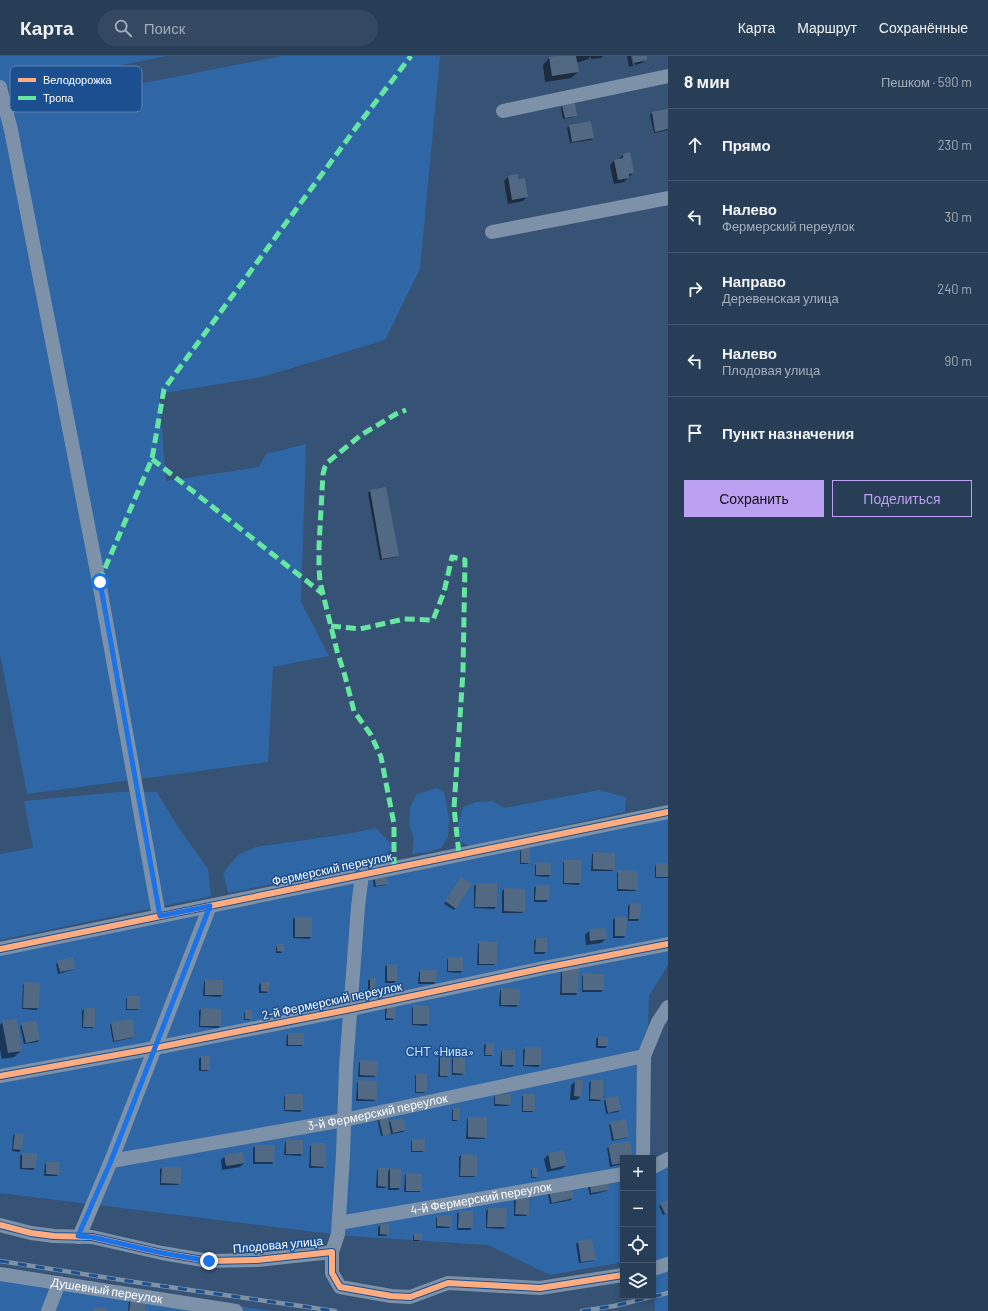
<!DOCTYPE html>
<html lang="ru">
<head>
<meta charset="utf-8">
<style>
	body { margin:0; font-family:Barlow,sans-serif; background:#344961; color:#f1f3f6 }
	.controls { position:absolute; right:12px; bottom:12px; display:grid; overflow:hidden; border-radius:0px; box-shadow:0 2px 6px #0003 }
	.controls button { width:36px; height:36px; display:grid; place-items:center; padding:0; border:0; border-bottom:1px solid #44576d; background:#283e57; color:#f1f3f6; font:20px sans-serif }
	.stop { position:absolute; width:12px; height:12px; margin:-9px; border:3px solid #1a73e8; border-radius:50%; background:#fff }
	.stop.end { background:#1a73e8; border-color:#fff; box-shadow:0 1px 4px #0008 }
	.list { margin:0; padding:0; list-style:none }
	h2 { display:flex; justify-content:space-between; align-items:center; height:52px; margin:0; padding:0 16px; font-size:17px }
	h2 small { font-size:13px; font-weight:400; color:#a5aeba }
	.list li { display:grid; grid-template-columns:26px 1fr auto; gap:12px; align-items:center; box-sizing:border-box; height:72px; padding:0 16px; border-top:1px solid #44576d }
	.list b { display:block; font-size:15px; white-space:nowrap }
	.list p { margin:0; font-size:13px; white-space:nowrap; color:#a5aeba }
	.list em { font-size:13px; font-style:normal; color:#a5aeba }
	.actions { display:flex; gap:8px; padding:12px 16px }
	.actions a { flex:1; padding:9px 0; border:1px solid #bca0f2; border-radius:0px; text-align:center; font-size:14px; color:#bca0f2 }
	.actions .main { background:#bca0f2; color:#111 }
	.icon { flex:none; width:22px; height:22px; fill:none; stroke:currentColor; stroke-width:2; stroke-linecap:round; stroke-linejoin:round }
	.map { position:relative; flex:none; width:668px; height:1255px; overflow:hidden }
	header { display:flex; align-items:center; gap:24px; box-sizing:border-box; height:56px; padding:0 20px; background:#283e57; border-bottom:1px solid #44576d }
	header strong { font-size:19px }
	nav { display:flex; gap:22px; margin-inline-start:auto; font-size:14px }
	.search { width:280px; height:36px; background:#344961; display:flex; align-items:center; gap:10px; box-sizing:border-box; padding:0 14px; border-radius:22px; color:#a5aeba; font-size:15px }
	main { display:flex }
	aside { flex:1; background:#283e57 }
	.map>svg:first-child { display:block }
	.green { fill:#2f66a5 }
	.shadow { fill:#0007 }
	.building { fill:#526984 }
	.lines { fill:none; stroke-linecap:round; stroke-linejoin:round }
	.minor { stroke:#7d92a8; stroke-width:14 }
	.rail-casing { stroke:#7e92a7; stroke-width:4.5 }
	.rail { stroke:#1b4f8f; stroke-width:3; stroke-dasharray:9; stroke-linecap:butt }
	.quiet { stroke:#66e7a1; stroke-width:5; stroke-dasharray:10 5; stroke-linecap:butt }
	.cycleway-casing { stroke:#1b4f8f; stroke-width:8 }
	.cycleway { stroke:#ffac80; stroke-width:6 }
	.route { stroke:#1a73e8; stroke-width:5 }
	.labels { text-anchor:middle; stroke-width:3; stroke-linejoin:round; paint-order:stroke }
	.street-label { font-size:12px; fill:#fff; stroke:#1b4f8f }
	.park-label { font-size:12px; fill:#cfe3fa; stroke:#1b4f8f }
	.key { fill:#1b4f8f; stroke:#5f84b1; stroke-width:1 }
	.key-label { font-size:11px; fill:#fff }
</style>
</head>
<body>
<header>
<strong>Карта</strong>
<div class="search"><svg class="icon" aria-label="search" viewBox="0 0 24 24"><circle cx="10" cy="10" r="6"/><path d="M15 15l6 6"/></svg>Поиск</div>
<nav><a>Карта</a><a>Маршрут</a><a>Сохранённые</a></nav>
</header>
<main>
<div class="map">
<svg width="668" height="1255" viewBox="0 0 668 1255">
	<rect width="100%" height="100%" fill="#365274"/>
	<g class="green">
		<path d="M0 0H166L0 34Z"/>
		<path d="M282 0H440L420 213 385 284 262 321 159 338 166 425 259 411 266 398 306 388 301 546 329 600 273 611 268 706 27 738 0 598V55Z"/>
		<path d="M437 732 444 736 449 762 448 781 441 792 429 796 412 798 414 784 409 769 410 751 417 738Z"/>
		<path d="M599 734 626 741 625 756 469 790 460 785 458 768 463 751 476 746 493 745 504 752Z"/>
		<path d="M119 736H157L178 771 208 813 211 840 0 884V798L33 792 24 745Z"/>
		<path d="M668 756V909L649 940 644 1102H623V1206L550 1219 488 1189 348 1180 0 1137V894Z"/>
		<path d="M376 772 393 790 381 806 228 837 223 817 238 799 256 791 347 778Z"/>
		<path d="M668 1105V1255H655L653 1234V1114Z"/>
		<path d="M0 1216 272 1255H0Z"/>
	</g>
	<g class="shadow">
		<path d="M564 0H603L601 2 591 3V0L588 3 576 7 578 16 571 22 545 26 543 9 549 2Z"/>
		<path d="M627 0H631L633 10 629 11Z"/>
		<path d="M633 0H646V3L642 7 635 9Z"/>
		<path d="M563 50 576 59 574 61 563 63 561 52Z"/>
		<path d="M668 54V74L654 77 650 59 652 57Z"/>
		<path d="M569 70 593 82 591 84 570 87 567 72Z"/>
		<path d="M623 99 633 117 624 126 614 128 610 109 614 105 619 104V103Z"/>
		<path d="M517 119 518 124 527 141 523 145 508 148 504 125 508 121Z"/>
		<path d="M385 432 398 500 396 501 380 504 368 437 370 435Z"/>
		<path d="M522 793 529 807 527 808H520V795Z"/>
		<path d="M593 797 614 813 612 815H591L592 799Z"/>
		<path d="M565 805 580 827 578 829 563 828V807Z"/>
		<path d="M537 807 550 819 548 821 535 820V809Z"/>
		<path d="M657 808H668V822H655V810Z"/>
		<path d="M619 815 637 833 635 835H617V817Z"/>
		<path d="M375 822 387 827 385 829 374 831 373 824Z"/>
		<path d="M460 824 456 852 454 854 444 848Z"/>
		<path d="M476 828 496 851 494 853 474 852V830Z"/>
		<path d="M536 830H549L548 844 546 846H534V832Z"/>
		<path d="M504 833 524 855 522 857H502V835Z"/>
		<path d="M630 848 639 863 638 865H628V850Z"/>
		<path d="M295 862 311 881 309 883 293 882V863Z"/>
		<path d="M615 862 625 880 623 882H613V864Z"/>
		<path d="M590 874 606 883 601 887 586 889 585 879Z"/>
		<path d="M536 883H546V896L544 898H534V885Z"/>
		<path d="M480 886 496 907 494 909H477L478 888Z"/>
		<path d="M278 889 283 895 281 897H276V891Z"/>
		<path d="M449 902 462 915 460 917 447 916V904Z"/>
		<path d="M58 906 74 913 72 914 58 918 56 908Z"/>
		<path d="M387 909 396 910V925L394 927H385V911Z"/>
		<path d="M578 912 577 937 576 939H560L561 913Z"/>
		<path d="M420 915H436L435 926 434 928H418L419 916Z"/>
		<path d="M584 919 603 934 601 936H582V920Z"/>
		<path d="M370 923 374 935 373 937H368V925Z"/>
		<path d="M205 924 222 939 220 941 203 940 204 926Z"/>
		<path d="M25 927 38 952 36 954 22 953 23 929Z"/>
		<path d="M261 927 268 935 267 937H259V929Z"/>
		<path d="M502 933 518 949 516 951 499 950 500 935Z"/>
		<path d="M128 941 139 953 137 954H126V943Z"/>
		<path d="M387 950 394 962 393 964H385V952Z"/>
		<path d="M414 950 428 968 426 970 412 969V952Z"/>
		<path d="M84 953 94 971 92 972H82V955Z"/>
		<path d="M201 953 220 970 218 972 199 971V955Z"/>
		<path d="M246 955 251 962 249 964H244V957Z"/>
		<path d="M3 966 21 995 14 1001 2 1003 0 994V969Z"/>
		<path d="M112 967 134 981 132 982 113 986 110 969Z"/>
		<path d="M22 968 39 984 38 986 24 988 20 970Z"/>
		<path d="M288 978 303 989 301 990H286L287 979Z"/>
		<path d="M598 981 607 990 605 992H596V983Z"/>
		<path d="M486 988H493V998L491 1000H484V989Z"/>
		<path d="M525 992 540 1009 538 1011 523 1010V994Z"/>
		<path d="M502 995 514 1009 512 1011 500 1010 501 996Z"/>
		<path d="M441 998 449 1019 447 1021H438L439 1000Z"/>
		<path d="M454 998 464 1017 462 1019H452V1000Z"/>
		<path d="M201 1001 209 1013 207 1015H199V1003Z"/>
		<path d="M360 1005 376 1019 374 1021H358L359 1007Z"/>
		<path d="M417 1018 426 1035 424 1037H415V1020Z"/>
		<path d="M359 1025 376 1043 374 1045H356L357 1027Z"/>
		<path d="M576 1025 581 1040 577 1044H570L571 1029Z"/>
		<path d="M591 1025 602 1043 600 1045H589V1027Z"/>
		<path d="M286 1039 302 1054 300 1056 284 1055V1041Z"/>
		<path d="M496 1039 510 1048 508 1050H494V1041Z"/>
		<path d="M524 1039 534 1054 532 1056H522V1041Z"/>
		<path d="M606 1043 620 1054 618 1056 606 1058 604 1045Z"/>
		<path d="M454 1053 458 1064 456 1065H452V1054Z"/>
		<path d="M377 1062 388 1068 390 1065 402 1063 405 1074 403 1076 381 1080Z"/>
		<path d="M468 1062 486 1081 484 1083H466L467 1064Z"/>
		<path d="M611 1067 628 1081 626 1082 612 1085 609 1069Z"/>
		<path d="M15 1078 23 1079 21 1094 19 1096 12 1095 13 1080Z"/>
		<path d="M413 1084 424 1095 422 1096H411V1085Z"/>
		<path d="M286 1085 302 1098 300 1100 284 1099 285 1087Z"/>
		<path d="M312 1088 325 1110 323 1112H309L310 1090Z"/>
		<path d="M255 1090 273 1106 272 1108H253V1092Z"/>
		<path d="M609 1090 632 1102H623V1108L610 1111 607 1092Z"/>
		<path d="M22 1098 35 1112 33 1114 20 1113V1100Z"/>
		<path d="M549 1098 566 1109 562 1113 547 1116 544 1103Z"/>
		<path d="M461 1099 476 1100V1119L474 1121H459V1101Z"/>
		<path d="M225 1100 244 1107 240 1111 222 1114 221 1104Z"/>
		<path d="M47 1107 58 1118 57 1120H44L45 1108Z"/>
		<path d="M162 1112 180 1127 178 1129H160V1113Z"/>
		<path d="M378 1113 387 1117 390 1113 400 1132 398 1134H388V1128L385 1132H376L377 1115Z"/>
		<path d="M533 1113 537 1121 535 1122H531V1114Z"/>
		<path d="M406 1118 421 1135 419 1136H404L405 1120Z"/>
		<path d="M590 1129 608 1134 607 1135 590 1139 588 1131Z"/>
		<path d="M550 1137 573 1142 571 1144 550 1148 548 1138Z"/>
		<path d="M516 1143 528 1158 526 1160H514V1145Z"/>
		<path d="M668 1145V1157L663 1159 659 1150Z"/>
		<path d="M488 1153 505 1171 503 1173 486 1172V1155Z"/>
		<path d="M459 1156 472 1172 470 1174H457V1158Z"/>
		<path d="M438 1160 451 1170 449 1172H436V1162Z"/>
		<path d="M380 1169 388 1178 386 1180H378V1171Z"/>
		<path d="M415 1178 421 1183 419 1185H413V1180Z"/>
		<path d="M592 1184 595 1203 593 1205 579 1207 576 1188 578 1186Z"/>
		<path d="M131 1243 144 1255H128L129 1245Z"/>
	</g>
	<g class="building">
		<path d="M556 0H576L579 16 552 20 549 1Z"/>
		<path d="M632 0H647V4L634 7Z"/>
		<path d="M575 47 577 60 565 62 562 49Z"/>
		<path d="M668 53V73L655 76 652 56Z"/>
		<path d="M591 65 594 82 572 86 569 69Z"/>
		<path d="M630 96 634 117 629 118V122L618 124 614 104 623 102V98Z"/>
		<path d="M518 118V123L525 122 528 141 512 144 508 120Z"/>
		<path d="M386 431 399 500 382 503 370 434Z"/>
		<rect x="521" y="792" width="9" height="15"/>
		<path d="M593 796 615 797V814L593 813Z"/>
		<rect x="564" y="804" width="17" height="23"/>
		<path d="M536 806 551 807V819H536Z"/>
		<rect x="656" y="807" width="12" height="14"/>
		<path d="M618 814 638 815V834L618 833Z"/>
		<path d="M387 819 388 828 376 830 374 821Z"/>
		<path d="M461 821 472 828 456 853 445 845Z"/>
		<path d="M476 827H497V851H475Z"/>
		<path d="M536 829H550L549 844H535Z"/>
		<path d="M504 832 525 833V856L504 855Z"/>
		<path d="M630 847 641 848 640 863H629Z"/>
		<rect x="295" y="861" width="17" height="20"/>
		<path d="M615 861H627L626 880H615Z"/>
		<path d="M605 872 607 883 590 885 589 873Z"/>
		<path d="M536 882H547V896H535Z"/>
		<path d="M479 885 497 886V908H479Z"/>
		<path d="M277 888H284V896L277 895Z"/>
		<path d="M73 901 75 913 60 916 57 905Z"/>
		<rect x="448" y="901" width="15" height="14"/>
		<path d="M387 908 397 909V925H387Z"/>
		<path d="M562 910 579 911 578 937H562Z"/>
		<path d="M420 914H437L436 926H420Z"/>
		<path d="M583 917 604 918V934H583Z"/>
		<path d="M370 922H376L375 935H370Z"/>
		<path d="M205 923 223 924V939H205Z"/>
		<path d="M24 926 40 927 39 952H23Z"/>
		<path d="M261 926H270L269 936 261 935Z"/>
		<path d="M501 932 520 933 519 949H501Z"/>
		<rect x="127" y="940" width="13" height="13"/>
		<path d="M387 949 396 950 395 963 386 962Z"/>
		<path d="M413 949 429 950V968H413Z"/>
		<path d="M84 952H95V971H83Z"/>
		<path d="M201 952 221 953V970H200Z"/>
		<rect x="245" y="954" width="7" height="9"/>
		<path d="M17 963 22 995 8 997 2 965Z"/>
		<path d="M132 963 135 981 114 985 111 966Z"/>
		<path d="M36 964 40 984 26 987 21 967Z"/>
		<rect x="288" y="977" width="16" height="12"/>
		<path d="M598 980 608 981V990H598Z"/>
		<path d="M486 987H494V999H485Z"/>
		<path d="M525 991H541V1009H524Z"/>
		<rect x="502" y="994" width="13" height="15"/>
		<rect x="440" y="997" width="10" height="23"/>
		<path d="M453 997H465V1018L453 1017Z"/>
		<rect x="201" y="1000" width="9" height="14"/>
		<path d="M360 1004 378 1005 377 1020 360 1019Z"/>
		<path d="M416 1017 427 1018V1036H416Z"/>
		<path d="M358 1024 377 1025V1044L358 1043Z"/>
		<path d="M575 1024H583L582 1041 574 1040Z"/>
		<path d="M591 1024H603V1044L590 1043Z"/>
		<rect x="285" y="1038" width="18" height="16"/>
		<path d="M495 1038H511V1049L495 1048Z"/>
		<rect x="523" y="1038" width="12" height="17"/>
		<path d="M618 1040 621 1054 608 1057 605 1042Z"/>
		<path d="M453 1052H460L459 1064H453Z"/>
		<path d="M387 1057 391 1078 383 1080 378 1059Z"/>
		<path d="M468 1061H487V1082L468 1081Z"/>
		<path d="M403 1062 406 1074 393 1077 390 1064Z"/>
		<path d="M626 1063 629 1081 614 1084 610 1066Z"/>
		<path d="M15 1077 24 1078 22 1094 13 1093Z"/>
		<rect x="412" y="1083" width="13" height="12"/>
		<rect x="286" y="1084" width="17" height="14"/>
		<path d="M630 1085 633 1102H623V1107L612 1109 608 1089Z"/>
		<path d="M311 1087H326V1111L311 1110Z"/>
		<path d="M255 1089H275L274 1106H255Z"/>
		<path d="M564 1094 567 1109 551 1113 548 1097Z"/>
		<path d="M243 1096 245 1107 226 1110 224 1099Z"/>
		<path d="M22 1097H37L36 1112H22Z"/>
		<path d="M461 1098 477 1099V1120H460Z"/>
		<path d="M46 1106H60L59 1119 46 1118Z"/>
		<path d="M162 1111H181V1128L161 1127Z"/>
		<path d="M378 1112H388V1131L378 1130Z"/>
		<path d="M390 1112 402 1113 401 1132H390Z"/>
		<rect x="532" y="1112" width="6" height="9"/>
		<path d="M406 1117 422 1118V1135H406Z"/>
		<path d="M608 1125 609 1134 591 1137 590 1128Z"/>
		<path d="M571 1131 574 1142 552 1147 549 1136Z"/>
		<path d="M516 1142H529V1159L515 1158Z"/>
		<path d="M668 1144V1157L665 1158 660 1147Z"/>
		<path d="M488 1152H507L506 1171H487Z"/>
		<path d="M459 1155H473V1172H458Z"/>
		<path d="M437 1159 452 1160V1171L437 1170Z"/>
		<path d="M380 1168H389V1179L380 1178Z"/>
		<path d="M414 1177 422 1178V1184H414Z"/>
		<path d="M592 1183 596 1204 581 1206 578 1185Z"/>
		<path d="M131 1242 146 1244 145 1255H129Z"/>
		<path d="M94 1251 107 1252V1255H93Z"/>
	</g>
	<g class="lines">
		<g class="minor">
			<path d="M0 31 11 74 99 526 159 860"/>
			<path d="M503 55 668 20"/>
			<path d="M492 176 668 142"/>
			<path d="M0 893 668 756"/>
			<path d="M0 1020 155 992 351 953 544 912 668 888"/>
			<path d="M643 1102 644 1000 658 966 668 951"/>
			<path id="s1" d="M111 1105 344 1064 644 1000"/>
			<path d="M653 1111 668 1103"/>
			<path id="s2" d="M339 1167 623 1118"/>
			<path d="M0 1169 31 1177 54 1180 92 1181 162 1197 209 1205 257 1204 332 1196V1217L340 1231 391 1240 410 1241 448 1227 540 1232 623 1219"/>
			<path d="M79 1181 111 1105 210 850"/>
			<path d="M332 1196 338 1178 343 1099 346 1011 358 851 362 818"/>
			<path d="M653 1213 668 1208"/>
			<path id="s3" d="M0 1218 236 1255"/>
			<path d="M48 1255 59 1227"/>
		</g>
		<g class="rail-casing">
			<g id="rail">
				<path d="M0 1205 141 1227 335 1255"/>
				<path d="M582 1255 614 1250 668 1237"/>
			</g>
		</g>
		<use href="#rail" class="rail"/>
		<g class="quiet">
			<path d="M152 403 323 538"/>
			<path d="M99 526 152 403 164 333 358 69 411 0"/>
			<path d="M331 570 360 573 404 563 433 564 444 536 452 501 465 504 463 616 454 752 459 798"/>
			<path d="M394 811V768L381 701 371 679 354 655 345 620 337 595 320 526 319 511V490L323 418 325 411 328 406 361 379 396 358 406 354"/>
		</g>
		<g class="cycleway-casing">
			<g id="cycleway">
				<path d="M0 893 668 756"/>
				<path d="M0 1020 155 992 351 953 544 912 668 888"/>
				<path d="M0 1169 31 1177 54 1180 92 1181 162 1197 209 1205 257 1204 332 1196V1217L340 1231 391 1240 410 1241 448 1227 540 1232 623 1219"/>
			</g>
		</g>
		<use href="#cycleway" class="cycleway"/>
	</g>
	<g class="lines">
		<path class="route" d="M100 526 160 860 210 850 111 1105 78 1180 92 1181 162 1197 209 1205"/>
	</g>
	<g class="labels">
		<g class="street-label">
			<text transform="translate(332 813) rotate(-12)" y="4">Фермерский переулок</text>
			<text transform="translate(332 945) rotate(-12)" y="4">2-й Фермерский переулок</text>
			<text dy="4" stroke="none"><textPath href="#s1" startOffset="271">3-й Фермерский переулок</textPath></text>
			<text dy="4" stroke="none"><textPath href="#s2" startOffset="144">4-й Фермерский переулок</textPath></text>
			<text transform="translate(278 1189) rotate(-5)" y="4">Плодовая улица</text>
			<text dy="4" stroke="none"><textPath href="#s3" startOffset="108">Душевный переулок</textPath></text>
		</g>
		<g class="park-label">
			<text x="440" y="1000">СНТ «Нива»</text>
		</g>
	</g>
	<rect x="10" y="10" width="132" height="46" rx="6" class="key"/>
	<rect x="18" y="22" width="18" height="4" fill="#ffac80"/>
	<rect x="18" y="40" width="18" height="4" fill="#66e7a1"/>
	<g class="key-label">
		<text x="43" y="28">Велодорожка</text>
		<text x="43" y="46">Тропа</text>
	</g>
</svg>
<div class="controls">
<button>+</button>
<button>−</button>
<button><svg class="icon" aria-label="locate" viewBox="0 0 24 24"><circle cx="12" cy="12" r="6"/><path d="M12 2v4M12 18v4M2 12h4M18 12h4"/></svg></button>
<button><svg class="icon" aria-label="layers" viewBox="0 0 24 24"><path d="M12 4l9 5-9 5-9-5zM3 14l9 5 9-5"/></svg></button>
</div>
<div class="stop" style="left:100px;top:526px"></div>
<div class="stop end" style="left:209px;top:1205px"></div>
</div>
<aside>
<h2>8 мин<small>Пешком · 590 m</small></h2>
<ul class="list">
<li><svg class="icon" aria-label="ahead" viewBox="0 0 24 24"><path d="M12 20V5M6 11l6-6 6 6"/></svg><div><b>Прямо</b></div><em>230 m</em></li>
<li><svg class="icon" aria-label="left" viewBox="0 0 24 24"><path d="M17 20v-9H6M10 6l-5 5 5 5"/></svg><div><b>Налево</b><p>Фермерский переулок</p></div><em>30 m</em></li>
<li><svg class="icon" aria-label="right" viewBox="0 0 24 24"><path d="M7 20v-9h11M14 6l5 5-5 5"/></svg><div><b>Направо</b><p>Деревенская улица</p></div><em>240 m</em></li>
<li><svg class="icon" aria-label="left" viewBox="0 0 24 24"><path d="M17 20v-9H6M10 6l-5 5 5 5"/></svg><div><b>Налево</b><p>Плодовая улица</p></div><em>90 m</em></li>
<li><svg class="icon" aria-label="arrive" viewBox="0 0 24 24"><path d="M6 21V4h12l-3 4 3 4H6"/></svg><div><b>Пункт назначения</b></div></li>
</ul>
<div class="actions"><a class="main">Сохранить</a><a>Поделиться</a></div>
</aside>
</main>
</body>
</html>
